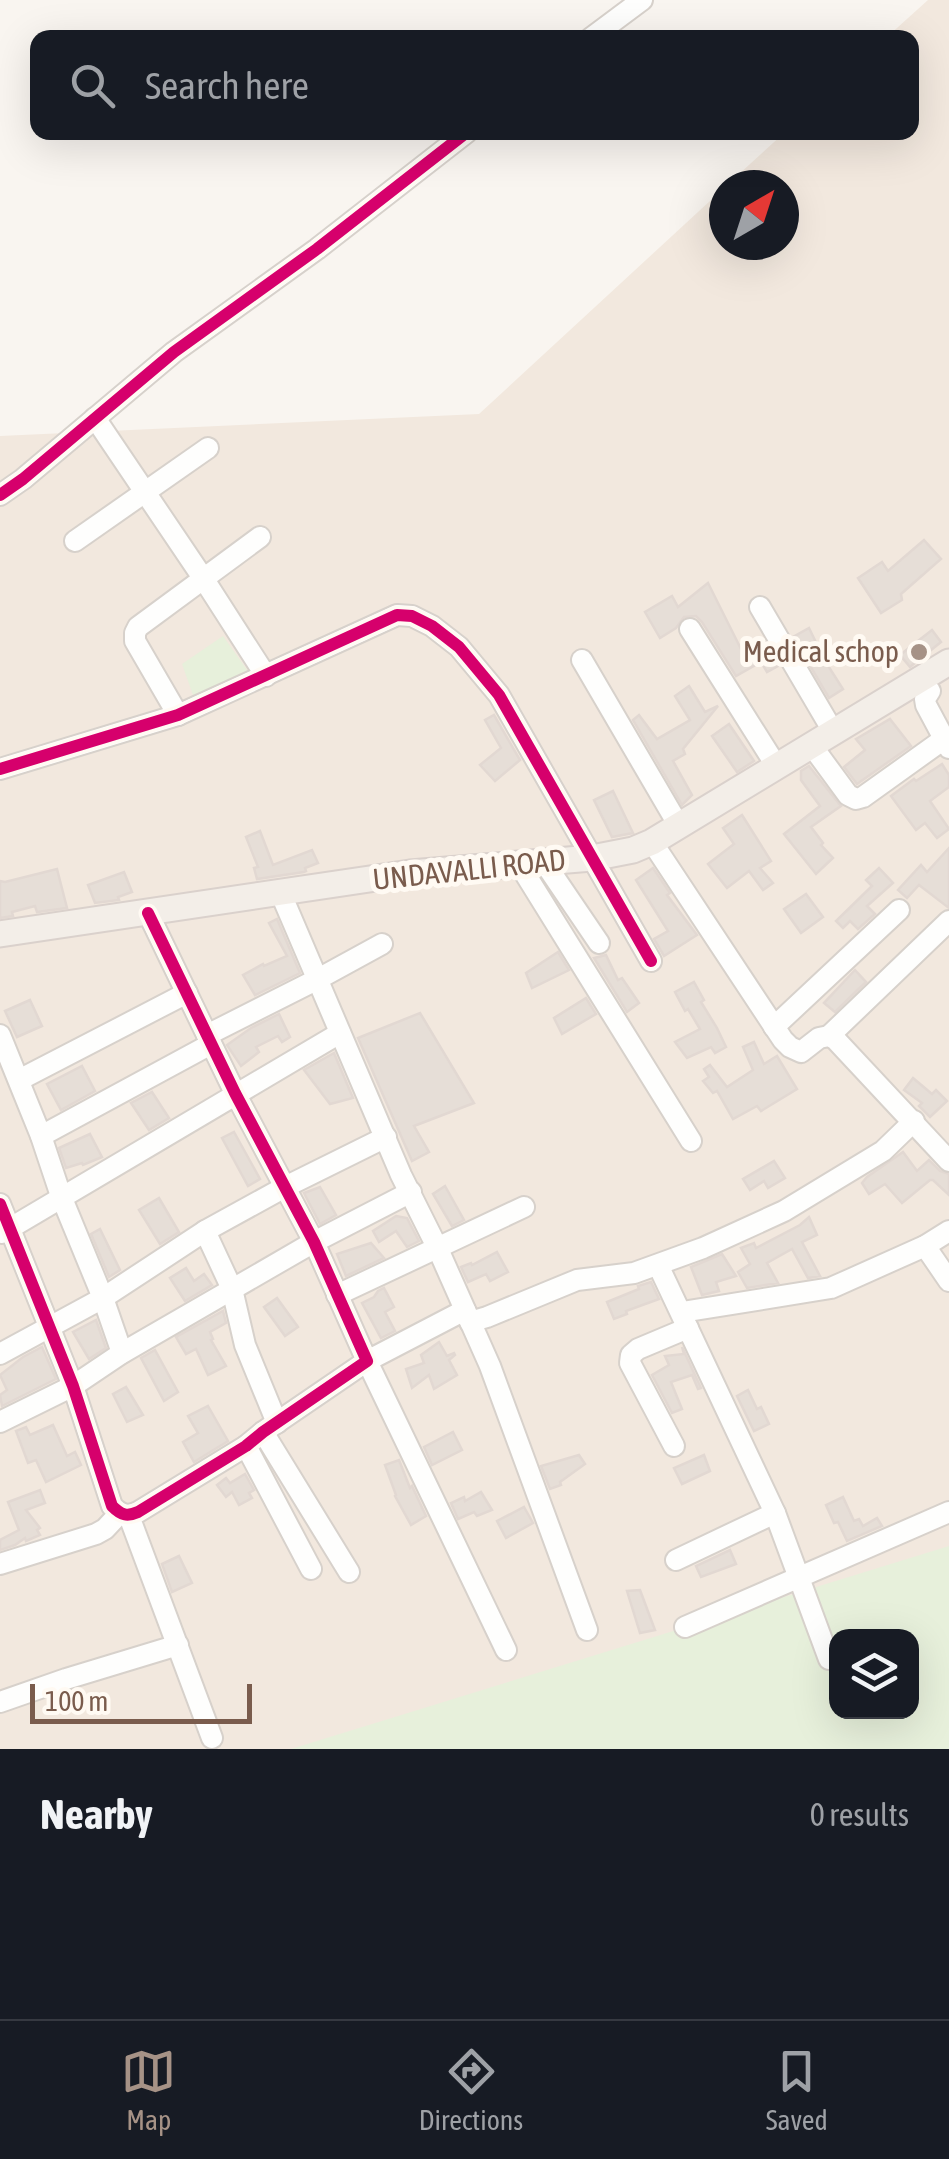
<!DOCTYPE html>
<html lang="en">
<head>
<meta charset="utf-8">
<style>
	body { margin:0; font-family:"Asap Condensed",sans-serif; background:#20242c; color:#f1f3f6 }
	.controls { position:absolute; right:30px; bottom:30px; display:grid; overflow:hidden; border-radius:20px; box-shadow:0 10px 40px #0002 }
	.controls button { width:90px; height:90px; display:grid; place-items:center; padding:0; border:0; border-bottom:2px solid #363941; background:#171b24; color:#f1f3f6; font:50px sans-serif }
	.compass { position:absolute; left:709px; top:170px; width:90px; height:90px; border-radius:50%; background:#171b24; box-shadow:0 10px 40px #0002; rotate:39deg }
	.scale { position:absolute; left:30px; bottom:25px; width:222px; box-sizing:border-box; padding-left:10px; border:5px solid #7a5c4d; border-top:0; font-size:28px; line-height:35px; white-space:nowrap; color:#7a5c4d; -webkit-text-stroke:8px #fffaf3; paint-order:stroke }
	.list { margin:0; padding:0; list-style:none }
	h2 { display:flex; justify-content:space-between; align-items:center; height:130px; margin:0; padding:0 40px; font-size:42px }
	h2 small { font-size:32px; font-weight:400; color:#9ea1a6 }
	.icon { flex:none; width:55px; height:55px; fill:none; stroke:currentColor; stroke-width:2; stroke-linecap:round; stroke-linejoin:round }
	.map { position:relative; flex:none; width:949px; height:1749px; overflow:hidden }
	.search { position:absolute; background:#171b24; box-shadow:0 10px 40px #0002; left:30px; right:30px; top:30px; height:110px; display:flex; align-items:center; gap:25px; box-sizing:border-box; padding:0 35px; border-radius:20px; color:#9ea1a6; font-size:38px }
	.sheet { height:270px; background:#171b24 }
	nav { display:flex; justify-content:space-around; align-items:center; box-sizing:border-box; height:140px; border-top:2px solid #363941; background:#171b24; font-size:28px; color:#9ea1a6 }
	nav a { display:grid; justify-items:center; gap:5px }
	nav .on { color:#a69286 }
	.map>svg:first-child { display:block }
	.residential { fill:#f2e8de }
	.green { fill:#e7f0db; fill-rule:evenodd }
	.building { fill:#e6ded7; stroke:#e2d8d2; stroke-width:2.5 }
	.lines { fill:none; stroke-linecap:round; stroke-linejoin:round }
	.minor-casing { stroke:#d7d1cb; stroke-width:24 }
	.major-casing { stroke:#dad1cc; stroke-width:29 }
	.minor { stroke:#fefefd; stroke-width:20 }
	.major { stroke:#f3eee8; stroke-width:25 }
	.cycleway-casing { stroke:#fffaf3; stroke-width:19 }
	.cycleway { stroke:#d6006c; stroke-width:12 }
	.poi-dot { fill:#a69286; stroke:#fffaf3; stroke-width:4 }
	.labels { text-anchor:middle; stroke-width:10; stroke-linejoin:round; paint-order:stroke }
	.poi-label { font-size:30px; fill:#7a5c4d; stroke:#fffaf3; text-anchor:end }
	.street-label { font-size:30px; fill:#7a5c4d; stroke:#fffaf3 }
</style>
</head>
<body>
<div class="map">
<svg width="949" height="1749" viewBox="0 0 949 1749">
	<rect width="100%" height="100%" fill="#f9f5f0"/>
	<path class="residential" d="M928 0H949V1595L836 1636 641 1749H0V436L479 414 724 188V245H784V185H727L784 133 912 132V38L887 37Z"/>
	<g class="green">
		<path d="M223 636 250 674 193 695 182 664Z"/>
		<path d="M949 1546V1749H291ZM836 1636H912V1712H836Z"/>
	</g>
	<g class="building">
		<path d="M924 540 941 559 901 594 902 600 881 613 858 578 882 562 888 571Z"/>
		<path d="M708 583 743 653 764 641 778 666 767 672 761 662 736 676 702 622 696 616 684 617 676 628 660 638 645 612 672 596 678 607Z"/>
		<path d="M809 628 825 661 843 689 829 698 793 637Z"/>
		<path d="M932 630 941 642 910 667 900 655Z"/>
		<path d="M689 686 705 712 718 706 683 749 685 754 673 761 692 795 682 805 633 720 639 715 657 739 690 720 675 696Z"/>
		<path d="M494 715 520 760 495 781 480 765 501 748 485 720Z"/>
		<path d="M890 719 911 746 857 784 844 767 865 750 856 739Z"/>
		<path d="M729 724 754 761 737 772 712 736Z"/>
		<path d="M942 764 949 775V787L930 801 949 829 937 838 925 823 916 830 891 796 914 779 916 781Z"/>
		<path d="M809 766 841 806 811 827 823 843 821 845 833 858 816 874 784 834 820 806 801 780V771Z"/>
		<path d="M613 791 633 833 612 837 594 800Z"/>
		<path d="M742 815 771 861 760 868 773 883 763 890 749 871 727 888 708 864 734 844 723 828Z"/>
		<path d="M260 831 273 865 312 850 318 863 305 868 306 871 304 872 257 879 254 868 258 867 246 837Z"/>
		<path d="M949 848V908L919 885 907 898 898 890 921 865 927 872Z"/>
		<path d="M653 868 670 893 667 895 697 935 664 956 654 939 668 931 636 880Z"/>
		<path d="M879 868 893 883 867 906 875 914 858 929 850 921 843 928 836 921 872 886 866 880Z"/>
		<path d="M57 869 67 908 37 912 35 906 12 912 13 916 0 918V881L5 882Z"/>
		<path d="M124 872 132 892 118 897 119 900 95 903 88 885Z"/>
		<path d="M806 894 823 917 801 933 784 909Z"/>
		<path d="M277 919 300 973 255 995 243 975 263 964 264 966 287 956 269 923Z"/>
		<path d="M558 952 569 970 532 988 526 973Z"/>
		<path d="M606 955 618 980 622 978 639 1003 627 1012 594 958Z"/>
		<path d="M855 970 866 982 835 1012 824 1003Z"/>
		<path d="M694 982 704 1000 701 1002 717 1028 726 1047 715 1053 711 1047 687 1058 675 1042 700 1029 688 1009 685 1011 675 992Z"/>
		<path d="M586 998 596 1014 562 1034 554 1018Z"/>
		<path d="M30 1000 42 1026 17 1037 5 1011Z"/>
		<path d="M420 1013 474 1103 414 1126 429 1152 412 1161 358 1038Z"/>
		<path d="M279 1014 290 1037 282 1042 278 1036 256 1047 259 1052 241 1066 227 1045 251 1028Z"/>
		<path d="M754 1042 764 1064 777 1056 797 1089 761 1111 757 1106 733 1119 717 1091 713 1093 703 1081 709 1077 704 1069 710 1065 727 1087 753 1070 743 1047Z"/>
		<path d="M334 1053 353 1098 330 1104 304 1070Z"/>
		<path d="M82 1066 95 1091 61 1110 47 1084Z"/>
		<path d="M913 1078 932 1094 936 1090 947 1101 930 1117 919 1106 922 1103 904 1090Z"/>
		<path d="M152 1092 169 1118 149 1130 131 1103Z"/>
		<path d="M234 1132 260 1179 248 1186 222 1138Z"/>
		<path d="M90 1134 102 1157 83 1165 82 1163 66 1168 59 1148Z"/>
		<path d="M903 1152 917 1171 929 1160 940 1171 949 1174V1195L933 1180H930L902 1203 885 1184 869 1194 862 1183 867 1177Z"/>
		<path d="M774 1161 785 1178 768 1188 764 1181 750 1190 743 1179Z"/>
		<path d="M445 1186 464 1220 452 1226 433 1194Z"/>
		<path d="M320 1187 336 1215 320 1224 304 1193Z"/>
		<path d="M159 1198 179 1232 160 1244 139 1210Z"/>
		<path d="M396 1216 407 1218 419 1241 407 1247 396 1231 379 1242 373 1231Z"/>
		<path d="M809 1217 817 1235 802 1242 820 1276 808 1278 792 1249 767 1263 778 1283 747 1288 738 1272 750 1264 741 1248 754 1243 756 1248 800 1225Z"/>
		<path d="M100 1229 120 1270 109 1277 91 1234Z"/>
		<path d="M371 1243 384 1258 346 1276 337 1254Z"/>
		<path d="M497 1252 508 1272 490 1281 486 1274 468 1282 461 1267 471 1263 472 1265Z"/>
		<path d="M722 1254 736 1276 716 1282 719 1291 702 1295 691 1267Z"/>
		<path d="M186 1268 194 1281 204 1274 212 1285 185 1301 170 1278Z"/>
		<path d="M651 1282 659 1299 626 1311 627 1314 614 1319 607 1302 639 1289 638 1286Z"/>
		<path d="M384 1288 394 1307 385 1312 395 1331 381 1338 362 1303 374 1297 378 1291Z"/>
		<path d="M277 1298 298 1327 285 1336 264 1307Z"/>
		<path d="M223 1311 226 1323 210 1332 213 1339 211 1340 226 1366 208 1375 196 1349 186 1354 176 1337Z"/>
		<path d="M96 1320 106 1348 89 1359 73 1332Z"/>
		<path d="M439 1342 447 1356 454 1353 455 1355 449 1360 457 1375 434 1389 429 1375 412 1388 406 1369 424 1363 421 1355Z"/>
		<path d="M42 1347 56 1379 2 1406 0 1395 7 1390 0 1375 23 1357Z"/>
		<path d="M682 1347 701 1388 698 1389 692 1375 671 1382 682 1409 672 1413 652 1375 669 1365 665 1356 684 1354Z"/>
		<path d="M155 1350 178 1392 164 1401 141 1358Z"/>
		<path d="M126 1387 143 1415 127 1422 113 1394Z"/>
		<path d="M748 1390 757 1409 761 1407 769 1424 754 1431 737 1396Z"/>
		<path d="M208 1406 228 1441 194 1462 183 1442 198 1433 188 1416Z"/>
		<path d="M53 1425 67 1456 75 1452 81 1465 46 1482 36 1460 28 1463 16 1431 26 1427 30 1435Z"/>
		<path d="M453 1432 462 1450 432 1465 424 1447Z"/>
		<path d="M579 1455 585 1464 560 1482 561 1485 550 1489 541 1466Z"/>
		<path d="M704 1455 710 1471 682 1484 674 1468Z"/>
		<path d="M399 1460 410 1488 412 1486 426 1516 411 1525 395 1496 396 1495 385 1465Z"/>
		<path d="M245 1474 254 1490 249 1493 252 1498 239 1505 232 1492 226 1497 217 1485 226 1478 230 1483Z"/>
		<path d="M40 1490 45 1503 26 1510 40 1528 37 1530 40 1535 26 1541 25 1538 15 1545 0 1550V1540L19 1530 8 1502Z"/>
		<path d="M481 1492 492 1510 477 1516 474 1512 458 1519 451 1503 464 1497 465 1501Z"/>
		<path d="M843 1497 854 1521 859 1519 863 1526 877 1518 882 1526 847 1541 838 1522 834 1523 826 1505Z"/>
		<path d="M524 1507 533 1523 506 1538 497 1521Z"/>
		<path d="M730 1550 736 1564 701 1577 696 1566Z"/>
		<path d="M179 1556 192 1583 172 1592 162 1564Z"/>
		<path d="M640 1590 655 1630 640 1633 627 1591Z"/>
	</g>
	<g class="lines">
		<g class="minor-casing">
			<g id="minor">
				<path d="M591 38 642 0"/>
				<path d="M95 418 203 578 266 676"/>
				<path d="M0 495 23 479 174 352 317 249 467 132"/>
				<path d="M75 541 208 448"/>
				<path d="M760 607 834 733"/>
				<path d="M690 629 777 767"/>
				<path d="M582 660 679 826"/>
				<path d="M930 691 925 699 926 705 949 748"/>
				<path d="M178 715 135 641V633L138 627 260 537"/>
				<path d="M812 746 848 795 856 799 863 797 944 739"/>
				<path d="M0 769 178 715 397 615 412 616 432 626 459 647 499 695 651 961"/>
				<path d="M652 842 783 1040 790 1047 801 1052 819 1038 829 1036 835 1039 949 1161"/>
				<path d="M544 862 599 943"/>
				<path d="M519 864 691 1141"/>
				<path d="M281 894 401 1175 438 1249 490 1366 587 1630"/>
				<path d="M774 1027 899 910"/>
				<path d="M0 1035 41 1136 61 1196 103 1298 122 1353"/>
				<path d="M207 1035 318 979 382 944"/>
				<path d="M829 1036 949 921"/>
				<path d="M19 1080 187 993"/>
				<path d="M41 1136 211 1044"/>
				<path d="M0 1204 73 1386 112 1506C121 1515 127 1517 138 1512L246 1446 263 1432 367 1361 314 1242 235 1093 148 913"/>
				<path d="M205 1231 232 1289 245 1345 277 1423"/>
				<path d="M2 1233 340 1033"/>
				<path d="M925 1246 949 1281"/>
				<path d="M658 1265 775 1513 829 1659"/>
				<path d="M337 1295 524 1207"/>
				<path d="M465 1310 367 1361 506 1650"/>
				<path d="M682 1312 831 1288 925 1246 949 1231"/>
				<path d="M470 1322 487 1317 577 1280 634 1273 703 1248 784 1211 883 1151 914 1121"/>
				<path d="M0 1354 103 1298 205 1231 285 1187 386 1137"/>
				<path d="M0 1422 73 1386 122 1353 314 1242 411 1192"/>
				<path d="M263 1432 349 1572"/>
				<path d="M246 1446 311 1569"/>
				<path d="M674 1446 630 1363 631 1355 638 1349 688 1328"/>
				<path d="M129 1516 212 1738"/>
				<path d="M676 1560 775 1513"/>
				<path d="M0 1564 96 1534 105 1529 119 1514"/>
				<path d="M685 1627 949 1512"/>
				<path d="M0 1702 66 1679 178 1645"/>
			</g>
		</g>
		<g class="major-casing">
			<path id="major" d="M0 934 410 873 592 858 633 850 652 842 949 662"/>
		</g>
		<use href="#minor" class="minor"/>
		<use href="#major" class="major"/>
		<g class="cycleway-casing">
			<g id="cycleway">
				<path d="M0 495 23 479 174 352 317 249 467 132"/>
				<path d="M0 769 178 715 397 615 412 616 432 626 459 647 499 695 651 961"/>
				<path d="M0 1204 73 1386 112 1506C121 1515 127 1517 138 1512L246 1446 263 1432 367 1361 314 1242 235 1093 148 913"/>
			</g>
		</g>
		<use href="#cycleway" class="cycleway"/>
	</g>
	<circle class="poi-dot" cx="919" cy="652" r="10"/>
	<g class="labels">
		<g class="poi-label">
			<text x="899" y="662">Medical schop</text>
		</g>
		<g class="street-label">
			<text transform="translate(469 870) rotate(-6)" y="10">UNDAVALLI ROAD</text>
		</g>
	</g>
</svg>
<div class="controls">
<button><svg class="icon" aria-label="layers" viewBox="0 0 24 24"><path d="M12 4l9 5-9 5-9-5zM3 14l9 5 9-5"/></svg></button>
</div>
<svg class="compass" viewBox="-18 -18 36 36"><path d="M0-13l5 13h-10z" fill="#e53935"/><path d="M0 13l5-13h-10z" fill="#9ea1a6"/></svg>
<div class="scale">100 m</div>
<div class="search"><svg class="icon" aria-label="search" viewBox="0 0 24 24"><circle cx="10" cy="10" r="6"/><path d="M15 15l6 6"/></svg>Search here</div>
</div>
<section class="sheet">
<h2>Nearby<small>0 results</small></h2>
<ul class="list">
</ul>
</section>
<nav>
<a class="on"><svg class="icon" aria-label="map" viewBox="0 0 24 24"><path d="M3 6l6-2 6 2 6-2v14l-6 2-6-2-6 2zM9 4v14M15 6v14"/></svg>Map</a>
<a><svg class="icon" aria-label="directions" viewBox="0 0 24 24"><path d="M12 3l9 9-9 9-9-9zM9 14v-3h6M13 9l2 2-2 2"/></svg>Directions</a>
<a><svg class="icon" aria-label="saved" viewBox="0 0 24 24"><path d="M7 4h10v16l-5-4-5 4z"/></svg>Saved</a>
</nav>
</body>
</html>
